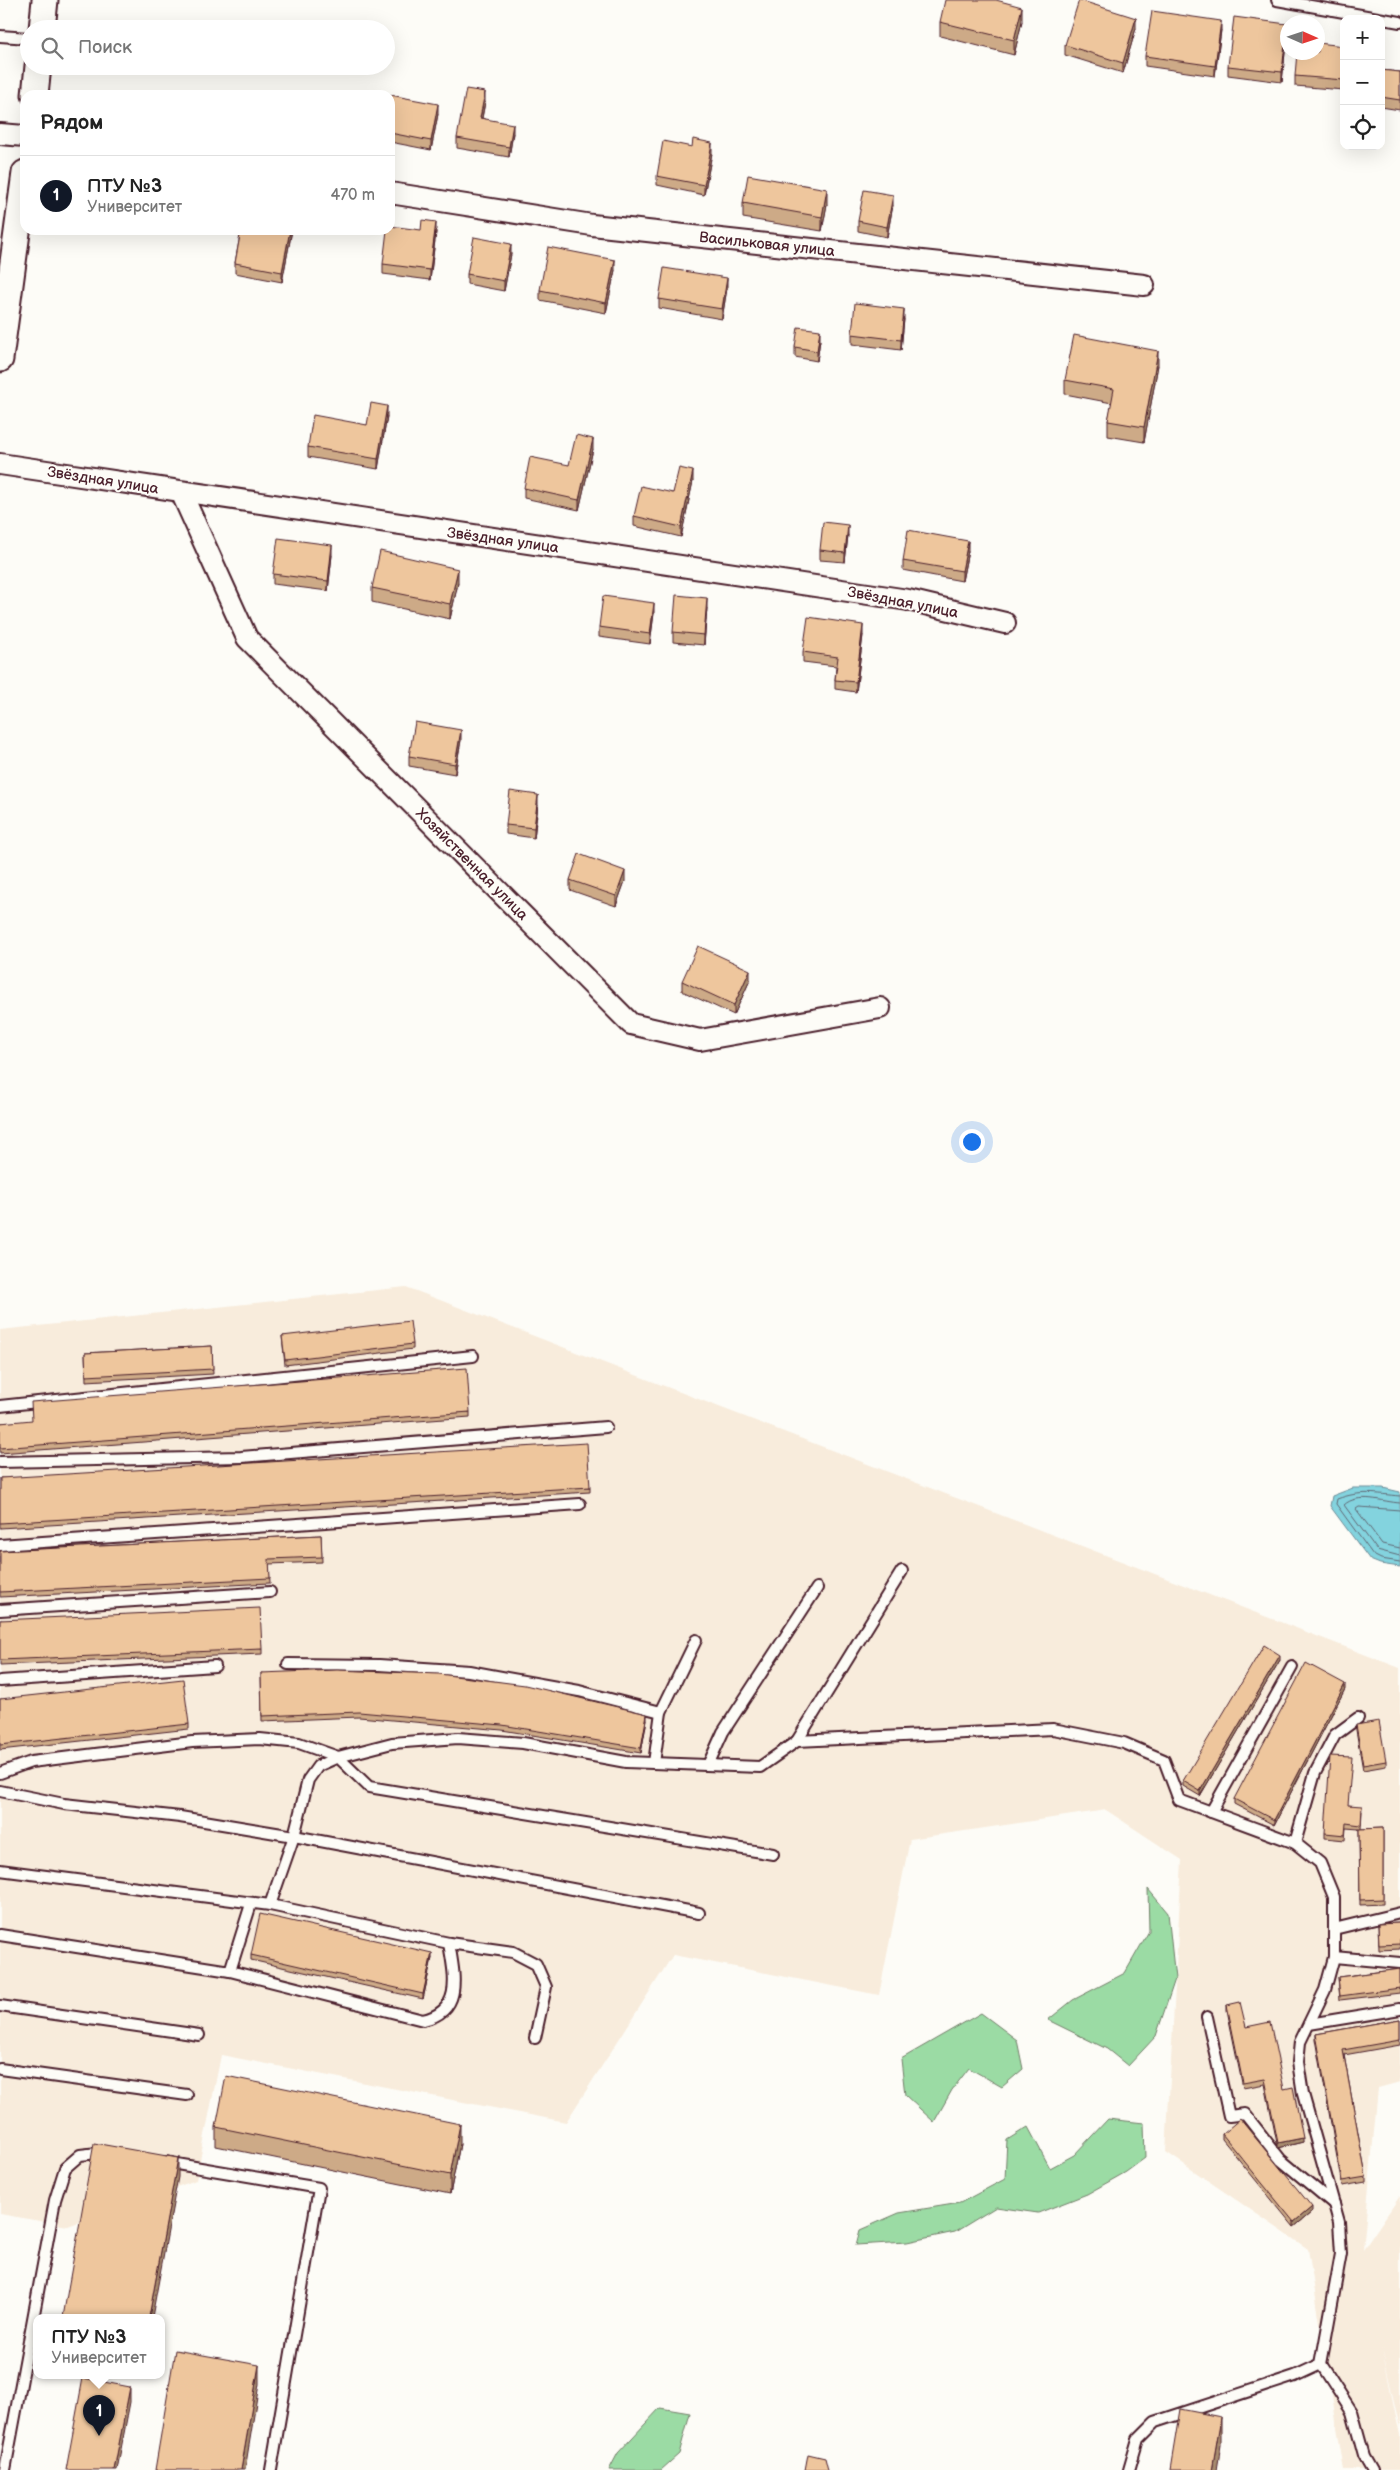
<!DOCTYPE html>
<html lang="ru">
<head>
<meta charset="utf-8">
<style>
	body { margin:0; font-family:"Balsamiq Sans",sans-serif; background:#f6f6f6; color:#222 }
	.controls { position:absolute; right:15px; top:15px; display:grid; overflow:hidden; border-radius:10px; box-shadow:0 5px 20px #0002 }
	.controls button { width:45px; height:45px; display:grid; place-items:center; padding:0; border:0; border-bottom:1px solid #e0e0e0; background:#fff; color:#222; font:25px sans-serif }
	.compass { position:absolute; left:1280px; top:15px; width:45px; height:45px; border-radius:50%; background:#fff; box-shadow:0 5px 20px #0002; rotate:93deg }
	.you { position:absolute; left:971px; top:1141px; width:18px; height:18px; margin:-12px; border:4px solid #fff; border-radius:50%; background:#1a73e8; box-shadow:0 0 0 8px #1a73e833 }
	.badge { display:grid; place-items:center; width:32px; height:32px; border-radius:50%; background:#111827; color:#fff; font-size:16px; font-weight:700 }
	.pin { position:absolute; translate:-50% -41px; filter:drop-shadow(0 1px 2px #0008) }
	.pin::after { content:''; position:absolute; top:26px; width:18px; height:15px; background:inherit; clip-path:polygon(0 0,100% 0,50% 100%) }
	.popup { position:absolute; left:33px; top:2314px; width:132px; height:65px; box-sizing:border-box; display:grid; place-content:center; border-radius:10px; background:#fff; filter:drop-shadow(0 1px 4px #0005); font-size:16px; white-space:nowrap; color:#767676 }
	.popup b { font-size:19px; color:#222 }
	.popup::after { content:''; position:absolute; left:50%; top:100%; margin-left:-10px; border:10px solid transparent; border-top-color:#fff }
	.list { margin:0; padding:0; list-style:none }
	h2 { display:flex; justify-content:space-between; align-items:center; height:65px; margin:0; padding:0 20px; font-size:21px }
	h2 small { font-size:16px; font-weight:400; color:#767676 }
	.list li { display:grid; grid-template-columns:32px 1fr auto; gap:15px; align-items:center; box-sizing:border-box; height:80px; padding:0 20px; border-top:1px solid #e0e0e0 }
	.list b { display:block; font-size:19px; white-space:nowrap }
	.list p { margin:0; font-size:16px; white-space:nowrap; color:#767676 }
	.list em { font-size:16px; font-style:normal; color:#767676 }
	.icon { flex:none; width:28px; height:28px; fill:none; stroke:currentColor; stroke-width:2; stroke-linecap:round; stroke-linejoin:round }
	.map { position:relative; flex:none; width:1400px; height:2470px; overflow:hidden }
	.search { position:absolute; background:#fff; box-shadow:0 5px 20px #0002; left:20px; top:20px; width:375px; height:55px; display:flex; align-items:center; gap:12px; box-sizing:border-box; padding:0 18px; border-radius:28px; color:#767676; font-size:19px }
	.panel { position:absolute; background:#fff; box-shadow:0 5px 20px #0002; left:20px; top:90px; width:375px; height:145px; border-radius:15px }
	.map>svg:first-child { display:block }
	.built { fill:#f8ecdc }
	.green { fill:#9bdba4; stroke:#727d68 }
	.water { fill:#83d3de; stroke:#6c8b96 }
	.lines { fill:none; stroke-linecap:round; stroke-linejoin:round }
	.shore { stroke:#616773; stroke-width:1 }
	.service-casing { stroke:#4a1f2b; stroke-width:14 }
	.minor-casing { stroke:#4a1f2b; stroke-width:24 }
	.tertiary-casing { stroke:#4a1f2b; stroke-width:29 }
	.service { stroke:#fdfcf7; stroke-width:10 }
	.minor { stroke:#fdfcf7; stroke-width:20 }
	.tertiary { stroke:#fdfcf7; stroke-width:25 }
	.wall { fill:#cdaa87; stroke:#4a1f2b }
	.shaded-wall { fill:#a78b6e; stroke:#4a1f2b }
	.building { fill:#eec69d; stroke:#4a1f2b }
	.labels { text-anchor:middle; stroke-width:4; stroke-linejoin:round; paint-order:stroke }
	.street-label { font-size:15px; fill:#4a1f2b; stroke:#fdfcf7 }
</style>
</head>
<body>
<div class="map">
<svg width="1400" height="2470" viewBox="0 0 1400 2470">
	<rect width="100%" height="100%" fill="#fdfcf7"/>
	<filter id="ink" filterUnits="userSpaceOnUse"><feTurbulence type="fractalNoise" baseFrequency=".02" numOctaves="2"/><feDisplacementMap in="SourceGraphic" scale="10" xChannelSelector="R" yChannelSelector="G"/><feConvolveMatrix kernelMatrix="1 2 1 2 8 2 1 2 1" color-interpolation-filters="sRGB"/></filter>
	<g filter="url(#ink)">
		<path class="built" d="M406 1287 1400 1668V2082L1378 2088 1363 2250 1400 2196V2428L1382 2349 1400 2436V2470H1344L1308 2249 1166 2152 1182 1860 1106 1810 910 1839 879 1995 673 1955 566 2122 221 2055 196 2180 68 2226 0 2214V1330Z"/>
		<g class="green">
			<path d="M1148 1889 1168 1913 1175 1979 1156 2036 1128 2066 1107 2049 1048 2020 1073 2000 1125 1973 1149 1931Z"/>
			<path d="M981 2013 1017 2040 1023 2069 1002 2087 969 2068 952 2090 934 2122 905 2095 901 2059Z"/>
			<path d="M1108 2119 1144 2123 1145 2158 1126 2172 1087 2194 1038 2213 996 2207 955 2232 907 2242 856 2245 860 2230 899 2213 960 2203 1005 2179 1007 2140 1028 2127 1050 2168 1074 2155Z"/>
			<path d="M660 2408 690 2413 679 2454 661 2470H609L618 2453Z"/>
		</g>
		<path class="water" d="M1353 1488H1383L1400 1492V1567L1380 1564 1370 1560 1330 1506 1332 1496Z"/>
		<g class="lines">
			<g class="shore">
				<path d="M1400 1496C1375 1494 1362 1490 1337 1499L1336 1504 1373 1555 1381 1559 1400 1562"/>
				<path d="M1400 1503C1383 1502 1358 1492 1344 1505L1377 1550 1400 1556"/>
				<path d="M1400 1510 1359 1507 1356 1509 1382 1544 1400 1548"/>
			</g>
			<g class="service-casing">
				<g id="service">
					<path d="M1277 0 1400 22"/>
					<path d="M0 36 29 38"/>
					<path d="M0 1406 473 1356"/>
					<path d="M0 1462 241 1457 606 1427"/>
					<path d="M0 1545 580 1504"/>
					<path d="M0 1610 270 1592"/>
					<path d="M288 1664 379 1665 469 1671 579 1691 661 1712"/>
					<path d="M0 1681 215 1666"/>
					<path d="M797 1741 902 1571"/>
					<path d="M654 1763 661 1712 696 1640"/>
					<path d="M708 1765 723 1732 817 1588"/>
					<path d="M0 1773 31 1762 192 1742 260 1739 299 1743 338 1757 369 1787 773 1854"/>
					<path d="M0 1791 64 1804 180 1817 294 1836 699 1913"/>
					<path d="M1211 1812 1292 1667"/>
					<path d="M1295 1843 1315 1773 1335 1735 1358 1718"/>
					<path d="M0 1870 270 1905 449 1943 513 1952 536 1964 546 1987 535 2038"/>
					<path d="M270 1905 294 1836 308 1780 318 1766 338 1757 392 1743 458 1738 523 1743 626 1762 760 1767 797 1741 1053 1729 1124 1743 1164 1760 1179 1800 1295 1843 1320 1863 1334 1897V1957L1325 1990 1300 2042 1298 2062 1303 2094 1339 2222 1341 2254 1321 2364 1295 2376 1155 2422 1138 2439 1129 2470"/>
					<path d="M1334 1929 1400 1913"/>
					<path d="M0 1935 230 1971 251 1904"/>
					<path d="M1334 1957 1400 1963"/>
					<path d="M230 1971 423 2020C464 2011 454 1974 449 1943"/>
					<path d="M0 2006 199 2035"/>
					<path d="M1207 2017 1229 2116 1245 2114 1281 2160 1334 2204"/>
					<path d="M1309 2024 1400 2009"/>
					<path d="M0 2069 187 2095"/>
					<path d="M165 2162 319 2188 271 2470"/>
					<path d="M1321 2364 1352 2412 1364 2456 1372 2470"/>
					<path d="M5 2470 55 2200 65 2168 80 2155 106 2152"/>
				</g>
			</g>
			<g class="minor-casing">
				<g id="minor">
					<path d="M0 134 25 136"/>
					<path d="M390 193 592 225 1144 285"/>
					<path d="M0 464 908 600 1005 623"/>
					<path d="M181 492 247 638 631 1024 700 1040 880 1008"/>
				</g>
			</g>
			<g class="tertiary-casing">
				<g id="tertiary">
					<path d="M42 29 45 0"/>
					<path d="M35 95 38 66"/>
					<path d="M0 359 25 173"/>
				</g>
			</g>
			<use href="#service" class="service"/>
			<use href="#minor" class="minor"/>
			<use href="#tertiary" class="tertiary"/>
		</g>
		<g class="wall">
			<path d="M1022 21 1014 55 940 36V22Z"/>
			<path d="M1136 28 1123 73 1065 55V45Z"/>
			<path d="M1221 30 1215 76 1145 66V56Z"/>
			<path d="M1287 33 1282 82 1228 75V66Z"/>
			<path d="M1344 46V90L1295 86V76Z"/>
			<path d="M1381 70 1400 72V110L1381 107Z"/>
			<path d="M390 95 438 114 431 150 390 142Z"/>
			<path d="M485 102 482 118 513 133 509 157 457 148V138Z"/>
			<path d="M712 153 704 195 657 185V176Z"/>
			<path d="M743 203 827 204 822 231 743 218Z"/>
			<path d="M893 205 887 237 858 231V221Z"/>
			<path d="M241 230H292L282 282 235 273V263Z"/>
			<path d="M436 232 430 280 383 274V264Z"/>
			<path d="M511 254 504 291 467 284V274Z"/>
			<path d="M615 270 606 313 540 300V290Z"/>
			<path d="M727 288 722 319 659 308V299Z"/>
			<path d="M904 319 901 350 852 344V334Z"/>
			<path d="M820 340 817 361 795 357V347Z"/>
			<path d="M1158 365 1144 442 1108 436V421L1112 403 1065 394V380Z"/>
			<path d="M387 416 378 469 308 457V447L367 425Z"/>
			<path d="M593 449 579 510 524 498V488L569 465Z"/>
			<path d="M693 481 681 537 634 526V516Z"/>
			<path d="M848 535 845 562 820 560V550Z"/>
			<path d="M968 551 962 581 903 570V561Z"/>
			<path d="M332 555 328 591 273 584V574Z"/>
			<path d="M458 583 450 619 372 602V588Z"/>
			<path d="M707 608 704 645 673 642V632Z"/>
			<path d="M654 613 650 644 599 637V627Z"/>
			<path d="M863 635 856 692 835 689V680L836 666 803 662V652Z"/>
			<path d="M461 740 455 774 409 766V756Z"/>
			<path d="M538 805 534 838 506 834V825Z"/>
			<path d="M570 880 625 881 616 906 570 890Z"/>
			<path d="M750 980 734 1015 682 991V981Z"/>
			<path d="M282 1336 413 1344V1349L285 1365Z"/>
			<path d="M212 1346 213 1374 86 1381 85 1353Z"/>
			<path d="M470 1412V1417L0 1453V1423Z"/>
			<path d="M0 1478 590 1487V1492L0 1528Z"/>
			<path d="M321 1535 322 1562 269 1564 270 1583 0 1597V1551Z"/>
			<path d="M0 1620 262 1649V1654L0 1665Z"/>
			<path d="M1280 1660 1200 1796 1183 1786V1781Z"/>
			<path d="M261 1673 647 1719 641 1753 502 1730 359 1717 262 1721Z"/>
			<path d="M1345 1689 1274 1825 1234 1804V1799Z"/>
			<path d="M0 1699 189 1724V1729L0 1750Z"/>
			<path d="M1356 1725 1386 1761V1766L1363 1770 1356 1730Z"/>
			<path d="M1349 1805 1362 1811 1361 1829 1383 1828V1904L1360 1905 1359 1829 1346 1828 1345 1840 1325 1838V1833Z"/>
			<path d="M1400 1923V1949L1379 1950 1378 1924Z"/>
			<path d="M251 1955 432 1958 423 1999 251 1960Z"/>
			<path d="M1400 1969V1993L1340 2000 1338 1977Z"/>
			<path d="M1227 2005 1246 2027 1303 2142 1278 2148 1265 2084 1243 2088 1227 2010Z"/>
			<path d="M1400 2019V2045L1344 2055 1366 2177V2182L1342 2186 1316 2039V2034Z"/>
			<path d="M216 2127 460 2144 450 2194 216 2146Z"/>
			<path d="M1222 2134 1312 2212 1294 2227 1222 2139Z"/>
			<path d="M115 2375H142L141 2379Z"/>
		</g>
		<g class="shaded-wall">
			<path d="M1022 7V21L1014 55V40Z"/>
			<path d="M1136 18V28L1123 73V63Z"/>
			<path d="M1221 21V30L1215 76V66Z"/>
			<path d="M1287 24V33L1282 82V72Z"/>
			<path d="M485 92V102L480 128V118Z"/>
			<path d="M438 104V114L431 150V141Z"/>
			<path d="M513 124V133L509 157V147Z"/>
			<path d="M712 143V153L704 195V185Z"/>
			<path d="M827 189V204L822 231V217Z"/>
			<path d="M893 195V205L887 237V227Z"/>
			<path d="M436 222V232L430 280V270Z"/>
			<path d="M290 230H292L282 282V272Z"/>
			<path d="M511 244V254L504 291V281Z"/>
			<path d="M615 260V270L606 313V303Z"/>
			<path d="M727 278V288L722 319V309Z"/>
			<path d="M904 309V319L901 350V340Z"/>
			<path d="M820 330V340L817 361V351Z"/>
			<path d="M1158 351V365L1144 442V427Z"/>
			<path d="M387 406V416L378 469V459Z"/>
			<path d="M593 439V449L579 510V500Z"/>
			<path d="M693 471V481L681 537V527Z"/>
			<path d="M848 525V535L845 562V553Z"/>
			<path d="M968 541V551L962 581V571Z"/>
			<path d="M332 545V555L328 591V581Z"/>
			<path d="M458 569V583L450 619V604Z"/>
			<path d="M707 598V608L704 645V635Z"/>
			<path d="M654 603V613L650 644V634Z"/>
			<path d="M863 625V635L856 692V682Z"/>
			<path d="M461 730V740L455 774V764Z"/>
			<path d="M538 795V805L534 838V828Z"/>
			<path d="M625 871V881L616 906V896Z"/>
			<path d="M750 970V980L734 1015V1005Z"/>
			<path d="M1280 1655V1660L1200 1796V1791Z"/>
			<path d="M1345 1684V1689L1274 1825V1820Z"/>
			<path d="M647 1714V1719L641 1753V1748Z"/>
			<path d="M432 1953V1958L423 1999V1994Z"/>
			<path d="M460 2124V2144L450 2194V2175Z"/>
			<path d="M1303 2138V2142L1278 2148V2143Z"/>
			<path d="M178 2158V2177L152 2317H149Z"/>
			<path d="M1312 2207V2212L1294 2227V2222Z"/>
			<path d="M259 2365V2384L245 2470H241Z"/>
			<path d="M130 2387V2402L117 2470H114Z"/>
			<path d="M1221 2417V2445L1217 2470H1212Z"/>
		</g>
		<g class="building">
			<path d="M945 0H996L1022 7 1014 40 940 22Z"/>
			<path d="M1079 0 1136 18 1123 63 1065 45Z"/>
			<path d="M1152 11 1221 21 1215 66 1145 56Z"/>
			<path d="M1234 17 1287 24 1282 72 1228 66Z"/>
			<path d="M1318 43 1344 46V80L1295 76 1297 52H1318Z"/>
			<path d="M1381 70 1400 72V100L1381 97Z"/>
			<path d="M466 89 485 92 480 118 513 124 509 147 457 138Z"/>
			<path d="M368 91 390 95H367Z"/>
			<path d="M390 95 438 104 431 141 390 133Z"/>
			<path d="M693 139 712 143 704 185 657 176 663 141 692 147Z"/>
			<path d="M748 175 827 189 822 217 743 203Z"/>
			<path d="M864 190 893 195 887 227 858 221Z"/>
			<path d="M422 220 436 222 430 270 383 264 387 230H390V226L421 230Z"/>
			<path d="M241 230H290L282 272 235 263Z"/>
			<path d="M474 237 511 244 504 281 467 274Z"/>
			<path d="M548 247 615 260 606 303 540 290Z"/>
			<path d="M664 268 727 278 722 309 659 299Z"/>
			<path d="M855 303 904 309 901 340 852 334Z"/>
			<path d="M798 327 820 330 817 351 795 347Z"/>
			<path d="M1074 335 1158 351 1144 427 1108 421 1114 389 1065 380Z"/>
			<path d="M371 403 387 406 378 459 308 447 313 415 367 425Z"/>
			<path d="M576 435 593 439 579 500 524 488 530 457 569 465Z"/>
			<path d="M679 468 693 471 681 527 634 516 641 486 673 493Z"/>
			<path d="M823 522 848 525 845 553 820 550Z"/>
			<path d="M908 530 968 541 962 571 903 561Z"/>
			<path d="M278 538 332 545 328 581 273 574Z"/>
			<path d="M380 551 458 569 450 604 372 588Z"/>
			<path d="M676 595 707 598 704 635 673 632Z"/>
			<path d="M603 596 654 603 650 634 599 627Z"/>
			<path d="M808 617 863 625 856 682 835 680 838 657 803 652Z"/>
			<path d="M415 722 461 730 455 764 409 756Z"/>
			<path d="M510 791 538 795 534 828 506 825Z"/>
			<path d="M579 854 625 871 616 896 570 880Z"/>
			<path d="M698 946 750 970 734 1005 682 981Z"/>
			<path d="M410 1321 413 1344 285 1360 282 1336Z"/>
			<path d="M212 1346 213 1369 86 1376 85 1353Z"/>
			<path d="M467 1368 470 1412 0 1448V1423L32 1420 31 1402Z"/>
			<path d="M587 1443 590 1487 0 1523V1478Z"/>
			<path d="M321 1535 322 1557 269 1559 270 1578 0 1592V1551Z"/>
			<path d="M260 1608 262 1649 0 1660V1620Z"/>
			<path d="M1264 1645 1280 1655 1200 1791 1183 1781Z"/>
			<path d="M1306 1663 1345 1684 1274 1820 1234 1799Z"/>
			<path d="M337 1670 439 1674 525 1685 647 1714 641 1748 502 1725 359 1712 262 1716 261 1673Z"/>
			<path d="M183 1679 189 1724 0 1745V1699Z"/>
			<path d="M1379 1721 1386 1761 1363 1765 1356 1725Z"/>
			<path d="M1330 1756 1352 1757 1348 1805 1362 1806 1361 1825 1346 1823 1345 1835 1325 1833Z"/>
			<path d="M1383 1828V1899L1360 1900 1359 1829Z"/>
			<path d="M260 1914 432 1953 423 1994 251 1955Z"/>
			<path d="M1400 1923V1944L1379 1945 1378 1924Z"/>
			<path d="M1400 1969V1988L1340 1996 1338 1977Z"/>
			<path d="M1240 2002 1246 2027 1270 2022 1284 2089 1293 2087 1303 2138 1278 2143 1265 2079 1243 2083 1227 2005Z"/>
			<path d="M1400 2019V2040L1343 2050 1366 2177 1342 2181 1316 2034Z"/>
			<path d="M226 2076 460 2124 450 2175 216 2127Z"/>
			<path d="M1240 2119 1312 2207 1294 2222 1222 2134Z"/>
			<path d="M94 2143 178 2158 149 2317H63Z"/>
			<path d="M175 2350 259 2365 241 2470H155Z"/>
			<path d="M83 2378 130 2387 114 2470H66Z"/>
			<path d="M1180 2409 1221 2417 1212 2470H1170Z"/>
			<path d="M808 2454 825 2458 828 2470H805Z"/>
		</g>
	</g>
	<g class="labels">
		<g class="street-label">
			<text transform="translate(767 244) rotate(6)" y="5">Васильковая улица</text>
			<text transform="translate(103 480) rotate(9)" y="5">Звёздная улица</text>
			<text transform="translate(503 540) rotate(8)" y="5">Звёздная улица</text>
			<text transform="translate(903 602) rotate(11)" y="5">Звёздная улица</text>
			<text transform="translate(472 864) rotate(45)" y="5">Хозяйственная улица</text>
		</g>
	</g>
</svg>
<div class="controls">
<button>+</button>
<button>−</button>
<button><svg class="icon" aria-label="locate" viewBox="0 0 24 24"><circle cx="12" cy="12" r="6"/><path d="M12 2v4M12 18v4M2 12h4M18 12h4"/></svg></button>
</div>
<svg class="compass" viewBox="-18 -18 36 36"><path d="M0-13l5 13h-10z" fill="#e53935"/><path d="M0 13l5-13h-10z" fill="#767676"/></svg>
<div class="you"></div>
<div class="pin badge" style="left:99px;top:2436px">1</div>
<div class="popup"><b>ПТУ №3</b>Университет</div>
<div class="search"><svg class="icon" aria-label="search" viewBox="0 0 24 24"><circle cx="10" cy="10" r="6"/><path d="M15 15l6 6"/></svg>Поиск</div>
<section class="panel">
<h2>Рядом<small></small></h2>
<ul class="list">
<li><span class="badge">1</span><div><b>ПТУ №3</b><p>Университет</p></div><em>470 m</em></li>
</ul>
</section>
</div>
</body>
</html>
